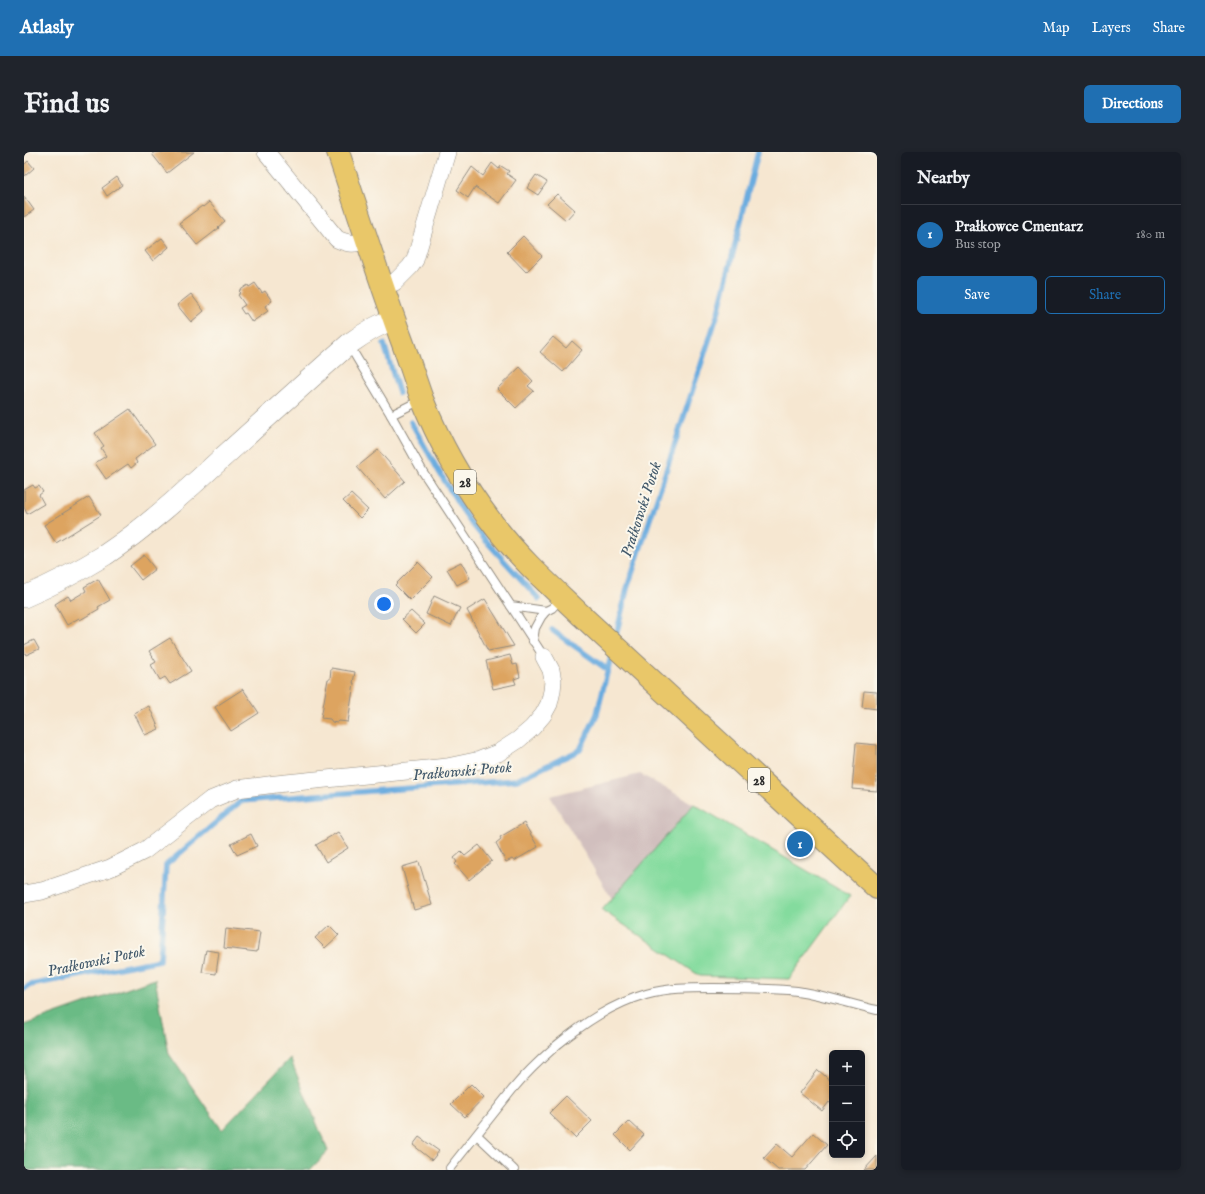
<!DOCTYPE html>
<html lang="en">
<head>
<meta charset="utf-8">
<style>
	body { margin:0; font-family:"IM FELL English",serif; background:#20242c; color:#f1f3f6 }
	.controls { position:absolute; right:12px; bottom:12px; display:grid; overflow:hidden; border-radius:6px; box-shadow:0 2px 6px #0003 }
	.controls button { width:36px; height:36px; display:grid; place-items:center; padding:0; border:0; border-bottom:1px solid #363941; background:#171b24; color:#f1f3f6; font:20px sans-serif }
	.you { position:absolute; left:360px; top:452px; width:14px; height:14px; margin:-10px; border:3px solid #fff; border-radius:50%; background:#1a73e8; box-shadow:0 0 0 6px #1a73e833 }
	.badge { display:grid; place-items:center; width:26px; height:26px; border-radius:50%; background:#1f6fb2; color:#fff; font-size:13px; font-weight:700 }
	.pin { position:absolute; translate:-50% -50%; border:2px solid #fff; box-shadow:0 1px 4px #0006 }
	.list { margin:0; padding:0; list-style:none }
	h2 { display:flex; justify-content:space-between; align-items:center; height:52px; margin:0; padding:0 16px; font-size:17px }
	h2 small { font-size:13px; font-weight:400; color:#9ea1a6 }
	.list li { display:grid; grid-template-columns:26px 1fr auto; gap:12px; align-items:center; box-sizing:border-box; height:60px; padding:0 16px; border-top:1px solid #363941 }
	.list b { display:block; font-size:15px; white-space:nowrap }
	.list p { margin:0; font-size:13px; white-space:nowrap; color:#9ea1a6 }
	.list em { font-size:13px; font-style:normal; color:#9ea1a6 }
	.actions { display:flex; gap:8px; padding:12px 16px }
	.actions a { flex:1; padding:9px 0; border:1px solid #1f6fb2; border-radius:6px; text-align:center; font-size:14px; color:#1f6fb2 }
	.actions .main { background:#1f6fb2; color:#fff }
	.icon { flex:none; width:22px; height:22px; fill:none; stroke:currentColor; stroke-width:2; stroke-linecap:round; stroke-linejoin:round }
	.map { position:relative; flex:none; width:853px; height:1018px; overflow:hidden; border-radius:6px }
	header { display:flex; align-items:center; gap:24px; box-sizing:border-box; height:56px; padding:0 20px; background:#1f6fb2; color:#fff }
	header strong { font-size:19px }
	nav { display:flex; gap:22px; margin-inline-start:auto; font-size:14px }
	.intro { display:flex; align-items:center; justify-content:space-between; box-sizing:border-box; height:96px; padding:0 24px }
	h1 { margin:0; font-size:28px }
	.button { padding:10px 18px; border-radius:6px; background:#1f6fb2; color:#fff; font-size:14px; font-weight:700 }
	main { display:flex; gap:24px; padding:0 24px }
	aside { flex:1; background:#171b24; border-radius:6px; box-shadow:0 2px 6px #0003 }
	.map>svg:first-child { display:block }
	.industrial { fill:#d1bfbe }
	.green { fill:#84db9e; stroke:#588364 }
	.forest { fill:#6bbb85; stroke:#4b7358 }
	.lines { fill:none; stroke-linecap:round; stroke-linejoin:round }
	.stream { stroke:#6bacdf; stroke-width:5.5 }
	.building { fill:#dda461 }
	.service-casing { stroke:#90897e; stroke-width:10 }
	.minor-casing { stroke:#90897e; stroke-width:18 }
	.tertiary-casing { stroke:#90897e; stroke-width:22 }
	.primary-casing { stroke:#90897e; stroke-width:24 }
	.service { stroke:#fff; stroke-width:8 }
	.minor { stroke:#fff; stroke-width:17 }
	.tertiary { stroke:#fff; stroke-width:21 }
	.primary { stroke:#e9c769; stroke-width:22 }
	.labels { text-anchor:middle; stroke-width:4; stroke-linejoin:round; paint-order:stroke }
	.shield { fill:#fbf7ec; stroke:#696865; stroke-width:1 }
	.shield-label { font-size:14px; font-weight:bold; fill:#2b2b2b }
	.water-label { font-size:16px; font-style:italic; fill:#41586a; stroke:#fbf7ec }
</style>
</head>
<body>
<header>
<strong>Atlasly</strong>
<nav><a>Map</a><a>Layers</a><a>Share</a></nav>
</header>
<div class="intro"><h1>Find us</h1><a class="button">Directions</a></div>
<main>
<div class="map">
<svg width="853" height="1018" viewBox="0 0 853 1018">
	<rect width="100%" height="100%" fill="#fbf7ec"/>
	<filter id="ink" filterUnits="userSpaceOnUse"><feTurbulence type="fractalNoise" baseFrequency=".025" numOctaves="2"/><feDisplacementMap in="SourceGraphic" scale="8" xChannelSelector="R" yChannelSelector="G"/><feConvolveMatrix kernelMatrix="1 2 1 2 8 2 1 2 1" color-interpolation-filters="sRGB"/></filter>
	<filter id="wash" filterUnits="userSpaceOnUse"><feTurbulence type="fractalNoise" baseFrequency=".012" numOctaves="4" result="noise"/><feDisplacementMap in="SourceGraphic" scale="16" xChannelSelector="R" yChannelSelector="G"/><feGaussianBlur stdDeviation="0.9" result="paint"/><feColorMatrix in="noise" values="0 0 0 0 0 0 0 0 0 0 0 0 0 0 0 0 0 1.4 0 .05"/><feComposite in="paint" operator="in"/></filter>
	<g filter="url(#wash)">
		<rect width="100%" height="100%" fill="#f6e7d1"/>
		<path class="industrial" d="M616 622 670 652 588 747 526 644Z"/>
		<path class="green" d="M670 652 826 744 765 827 676 824 578 758Z"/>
		<path class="forest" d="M131 827 145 902 198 978 266 906 304 999 286 1018H0V873Z"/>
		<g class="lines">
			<g class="stream">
				<path d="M360 192 375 241"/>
				<path d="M387 270 414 318 444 367 463 390 515 447"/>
				<path d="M528 478 584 518"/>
				<path d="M591 488 603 437 694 161 734 0"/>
				<path d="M0 837 6 833 136 808 142 713 217 649 493 628 556 598 573 562 588 500"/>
			</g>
		</g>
		<g id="blocks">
			<g class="building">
				<path d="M131 0H170L143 21 128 2Z"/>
				<path d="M4 9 10 16 1 24 0 13Z"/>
				<path d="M468 11 475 17 477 14 485 19 483 22 492 28 475 51 451 35 444 46 433 38 448 15 459 24Z"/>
				<path d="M512 23 523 30 514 43 503 36Z"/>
				<path d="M93 25 98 33 83 44 78 36Z"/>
				<path d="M533 42 551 58 542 68 523 52Z"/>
				<path d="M0 44 10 58 0 65Z"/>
				<path d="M185 50 201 69 194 75 195 76 173 93 155 71 178 54 179 55Z"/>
				<path d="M499 84 518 104 502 120 483 100Z"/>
				<path d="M138 86 145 95 129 109 121 99Z"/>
				<path d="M231 131 238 141 241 139 248 149 241 154 244 159 228 170 222 161 220 162 216 156 221 153 214 143 217 141 215 139 224 133 225 135Z"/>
				<path d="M167 142 180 159 167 170 153 153Z"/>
				<path d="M529 185 542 196 548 189 558 198 539 220 516 200Z"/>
				<path d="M496 215 509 229 504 234 510 239 492 256 473 237Z"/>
				<path d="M106 257 131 292 111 307 113 311 107 316 104 312 82 327 71 311 82 304 77 296 80 294 71 281Z"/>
				<path d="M354 298 381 329 361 347 333 315Z"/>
				<path d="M9 333 11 336 15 334 19 340 15 343 20 352 3 362 0 355V338Z"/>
				<path d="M327 342 344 358 336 366 319 349Z"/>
				<path d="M65 345 77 363 32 391 20 373Z"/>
				<path d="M120 403 131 417 117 428 106 414Z"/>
				<path d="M394 410 409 425 386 448 371 433Z"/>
				<path d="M437 410 446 426 433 433 423 417Z"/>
				<path d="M74 427 86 448 74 455 75 457 56 468 55 466 43 473 31 452 44 444 47 448 62 439 60 435Z"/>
				<path d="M410 444 436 456 427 474 402 462Z"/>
				<path d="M461 447 490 494 464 499 443 458Z"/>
				<path d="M387 459 401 472 392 481 378 467Z"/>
				<path d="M146 486 167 519 146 532 141 525 136 528 127 513 132 510 125 499Z"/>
				<path d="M10 488 15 497 2 503 0 499V493Z"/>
				<path d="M486 503 489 513 493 512 496 525 490 527 492 532 469 537 462 509Z"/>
				<path d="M307 516 331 520 329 531H330L324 570 315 569 313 571 308 570 306 567 297 566 304 527H306Z"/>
				<path d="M219 537 235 561 207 579 191 555Z"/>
				<path d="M840 539 853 540V557L838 555Z"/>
				<path d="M125 554 135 577 121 583 110 561Z"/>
				<path d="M832 591 853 593V639L828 637Z"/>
				<path d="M500 671 514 695 490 709 488 707 482 710 472 691 477 687 476 685Z"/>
				<path d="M314 680 324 696 302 710 292 693Z"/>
				<path d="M227 682 233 694 213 703 207 692Z"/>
				<path d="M455 693 468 709 445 728 431 712 433 710 430 706 437 700 441 704Z"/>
				<path d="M395 710 408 753 390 758 378 715Z"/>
				<path d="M305 773 315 783 301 796 291 786Z"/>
				<path d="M202 776 236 780 233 800 200 796Z"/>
				<path d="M182 798 195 800 192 822 178 820Z"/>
				<path d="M794 918 808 930V953L805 950 798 959 776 941Z"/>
				<path d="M447 932 460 945 441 965 427 952Z"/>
				<path d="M542 944 568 969 551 986 525 961Z"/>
				<path d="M605 969 620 983 606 998 591 983Z"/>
				<path d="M789 981 803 993 781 1018H754L740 1006 753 992 768 1005Z"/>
				<path d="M395 985 415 999 408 1008 389 993Z"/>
				<path d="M853 1004V1018H840Z"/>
			</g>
		</g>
	</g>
	<g filter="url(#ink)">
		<use href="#blocks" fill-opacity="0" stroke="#90897e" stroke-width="1"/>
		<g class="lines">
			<g class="service-casing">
				<g id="service">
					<path d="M325 193 367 263 399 320 487 454 522 459"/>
					<path d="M367 263 397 248"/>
					<path d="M487 454 520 505"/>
					<path d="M509 489 511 476 517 465 522 459 528 456 537 446"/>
					<path d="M453 983 490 1018"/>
					<path d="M426 1016 488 938C502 921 517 907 533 893 560 871 588 852 622 842 643 836 666 836 688 836 716 836 745 836 773 839 800 843 826 852 853 858"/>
				</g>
			</g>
			<g class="minor-casing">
				<g id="minor">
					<path d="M242 0 313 87C326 93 331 92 344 88"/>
					<path d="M358 135 371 130 386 115 391 108 423 0"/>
					<path d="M0 742 18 739 86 716 120 699 186 648 213 637 252 632 423 615 456 608 474 601 494 588 508 576 519 563 525 552 528 539 529 529 527 518 520 505"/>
				</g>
			</g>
			<g class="tertiary-casing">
				<path id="tertiary" d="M0 445C28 433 55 419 81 403 123 375 161 340 198 306 240 268 282 230 325 192 339 182 353 173 370 167"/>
			</g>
			<g class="primary-casing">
				<path id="primary" d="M314 0C335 63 355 127 378 189 385 208 391 228 398 247 416 292 443 339 473 377 498 409 529 436 558 464L853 736"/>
			</g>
			<use href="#service" class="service"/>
			<use href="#minor" class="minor"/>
			<use href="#tertiary" class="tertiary"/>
			<use href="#primary" class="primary"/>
		</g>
	</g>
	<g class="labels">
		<g class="shield">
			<rect x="430" y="318" width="22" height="24" rx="3"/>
			<rect x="724" y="616" width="22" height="24" rx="3"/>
		</g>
		<g class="shield-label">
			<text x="441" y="335">28</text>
			<text x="735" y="633">28</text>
		</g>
		<g class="water-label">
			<text transform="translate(616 357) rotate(-72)" y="6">Prałkowski Potok</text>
			<text transform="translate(438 618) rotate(-5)" y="6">Prałkowski Potok</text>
			<text transform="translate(72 808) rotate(-12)" y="6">Prałkowski Potok</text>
		</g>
	</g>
</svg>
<div class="controls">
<button>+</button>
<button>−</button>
<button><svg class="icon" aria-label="locate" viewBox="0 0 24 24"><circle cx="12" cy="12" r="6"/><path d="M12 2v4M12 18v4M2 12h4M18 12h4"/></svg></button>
</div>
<div class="you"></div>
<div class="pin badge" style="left:776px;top:692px">1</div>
</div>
<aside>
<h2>Nearby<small></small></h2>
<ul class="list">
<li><span class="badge">1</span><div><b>Prałkowce Cmentarz</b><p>Bus stop</p></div><em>180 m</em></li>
</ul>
<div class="actions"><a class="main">Save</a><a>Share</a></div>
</aside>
</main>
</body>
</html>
